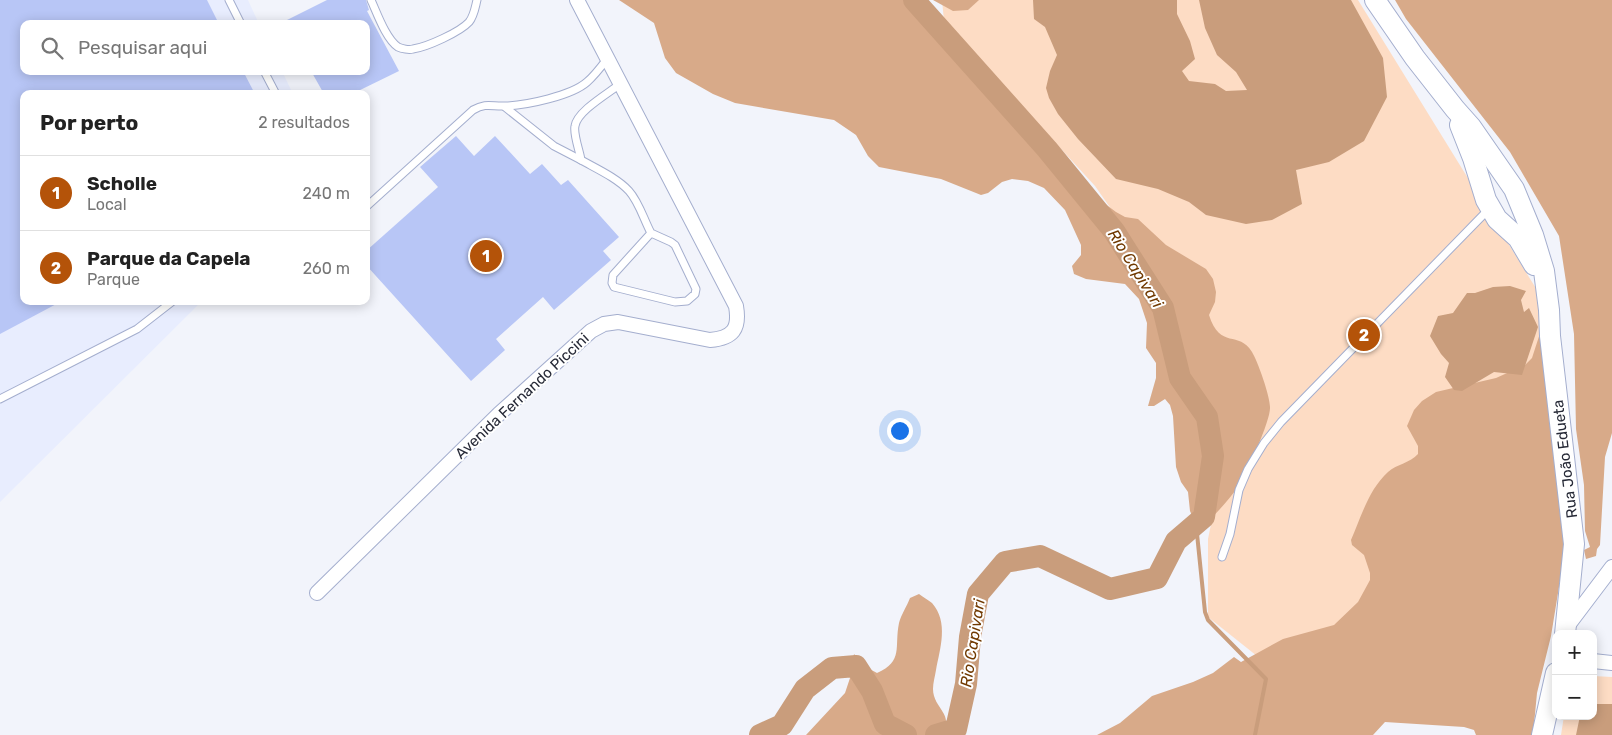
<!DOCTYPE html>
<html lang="pt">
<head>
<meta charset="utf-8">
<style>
	body { margin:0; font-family:Rubik,sans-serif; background:#f2f2f2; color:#222 }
	.controls { position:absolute; right:15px; bottom:15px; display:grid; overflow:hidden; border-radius:10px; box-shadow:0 2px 12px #0003 }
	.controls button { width:45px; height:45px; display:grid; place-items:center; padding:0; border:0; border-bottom:1px solid #e0e0e0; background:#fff; color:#222; font:25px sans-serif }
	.you { position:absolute; left:899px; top:430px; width:18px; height:18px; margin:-12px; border:4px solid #fff; border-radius:50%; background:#1a73e8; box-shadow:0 0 0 8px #1a73e833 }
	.badge { display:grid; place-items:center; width:32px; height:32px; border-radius:50%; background:#b45309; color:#fff; font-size:16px; font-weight:700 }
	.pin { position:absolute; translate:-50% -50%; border:2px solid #fff; box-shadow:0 1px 5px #0006 }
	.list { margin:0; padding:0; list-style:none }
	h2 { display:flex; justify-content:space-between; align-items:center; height:65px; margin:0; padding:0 20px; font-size:21px }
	h2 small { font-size:16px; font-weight:400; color:#767676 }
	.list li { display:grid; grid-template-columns:32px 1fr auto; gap:15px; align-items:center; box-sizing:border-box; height:75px; padding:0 20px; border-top:1px solid #e0e0e0 }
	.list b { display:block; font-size:19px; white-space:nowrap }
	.list p { margin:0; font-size:16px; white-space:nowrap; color:#767676 }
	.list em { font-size:16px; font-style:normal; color:#767676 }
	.icon { flex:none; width:28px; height:28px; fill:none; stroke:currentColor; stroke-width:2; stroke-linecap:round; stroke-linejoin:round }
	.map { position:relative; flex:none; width:1612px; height:735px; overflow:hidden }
	.search { position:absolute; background:#fff; box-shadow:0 2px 12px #0003; left:20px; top:20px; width:350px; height:55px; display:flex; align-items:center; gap:12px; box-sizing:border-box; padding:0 18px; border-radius:10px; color:#767676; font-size:19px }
	.panel { position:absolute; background:#fff; box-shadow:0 2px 12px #0003; left:20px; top:90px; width:350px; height:215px; border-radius:10px }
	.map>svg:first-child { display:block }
	.built { fill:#e8edfe }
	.green { fill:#fddcc4 }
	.forest { fill:#d8aa89 }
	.water { fill:#c99d7c }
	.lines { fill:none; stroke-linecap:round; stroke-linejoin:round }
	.stream { stroke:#c99d7c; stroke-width:4 }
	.river { stroke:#c99d7c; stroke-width:22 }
	.building { fill:#b8c6f6 }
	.lane-casing { stroke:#a4aece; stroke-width:9 }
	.street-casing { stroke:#a4aece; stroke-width:16 }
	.secondary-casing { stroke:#a4aece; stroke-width:22 }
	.lane { stroke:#fff; stroke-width:7 }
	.street { stroke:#fff; stroke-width:14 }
	.secondary { stroke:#fff; stroke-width:20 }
	.labels { text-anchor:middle; stroke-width:4; stroke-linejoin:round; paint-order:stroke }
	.street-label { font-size:15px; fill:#272a37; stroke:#fff }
	.water-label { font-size:16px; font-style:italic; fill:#703900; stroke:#fff }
</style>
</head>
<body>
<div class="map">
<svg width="1612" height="735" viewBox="0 0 1612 735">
	<rect width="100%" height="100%" fill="#f2f4fb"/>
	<path class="built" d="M0 0H248L259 24H24V71H282L293 94H24V301H202L0 502Z"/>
	<g class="green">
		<path d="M942 0H1358L1537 290 1554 433 1553 625 1257 656 1208 617V539L1228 441 1173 297 1095 186 944 21Z"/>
		<path d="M1593 676 1612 677V735H1561L1564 716H1593Z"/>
	</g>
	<g class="forest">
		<path d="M619 0H921L952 44 987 87 1033 130 1076 182 1116 212 1125 217 1138 219 1166 245 1206 269 1213 279 1216 292 1215 302 1209 315C1220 350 1239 330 1252 352 1258 362 1270 396 1270 407 1271 420 1247 472 1239 485 1229 501 1212 517 1199 532L1190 511 1188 492 1181 482 1176 467 1173 416 1170 405 1165 399 1154 406H1148L1156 378V363L1146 348 1147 323 1139 299 1125 284 1086 279 1074 274 1072 266 1081 255V245L1065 210 1044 188 1028 181 1012 179 1002 182 988 193 981 195 941 179 879 167 868 156 856 135 834 120 735 103 713 94 676 73 665 58 654 23Z"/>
		<path d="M933 0H979L968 10 953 11Z"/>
		<path d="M1395 0H1612V433L1605 457 1600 545 1597 549 1596 556 1586 559 1584 550 1590 547 1585 531 1584 485 1576 429 1574 334 1559 236 1510 152 1406 19Z"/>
		<path d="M1543 324 1565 550 1551 636 1537 693 1533 735H1476L1474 730 1464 727 1385 722 1373 735H1097L1120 723 1152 696 1193 682 1213 673 1234 657 1241 662 1283 639 1334 625 1358 602 1370 580V573L1364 555 1352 545 1351 540C1361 517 1369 489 1388 472 1397 464 1410 463 1418 454V446L1407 426 1414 410 1422 401 1436 392 1496 378 1525 365 1532 358Z"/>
		<path d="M919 594C923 597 928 600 932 603 949 622 940 649 936 670 935 676 933 683 933 689 933 709 956 714 941 735H806L845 693 851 675 854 654 866 667 877 673C904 661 894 647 899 623 901 615 907 606 910 598Z"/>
	</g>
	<g class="water">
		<path d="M1033 0H1177V14L1190 41 1195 59 1182 71 1189 81 1215 84 1226 91 1247 90 1236 72 1217 55 1205 28 1199 0H1351L1383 58 1387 97 1364 141 1329 162 1296 170 1302 204 1272 220 1246 224 1206 215 1189 202 1158 189 1116 179 1078 139 1058 114 1049 98 1046 88 1050 71 1057 55 1045 27 1034 19Z"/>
		<path d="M1510 286 1526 291 1521 300 1524 312 1529 308 1538 327 1522 375 1494 372 1462 391 1454 390 1445 377 1449 363 1441 354 1430 336 1438 316 1453 313 1467 293H1475L1493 287Z"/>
		<path d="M1593 704H1612V735H1576L1580 716H1593Z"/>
	</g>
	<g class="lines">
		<path class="stream" d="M1196 524 1205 612 1208 620 1266 679 1255 735"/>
		<g class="river">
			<path d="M914 0 1047 149 1114 231 1163 308 1180 378 1207 417 1213 456 1204 517 1176 541 1157 578 1110 589 1040 556 1005 562 978 594 970 637 966 684 956 729 936 735"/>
			<path d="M760 735 782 725 805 689 832 668 856 666 872 691 885 724 906 735"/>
		</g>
	</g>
	<g class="building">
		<path d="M0 0H207L219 24H24V71H243L255 94H24V301H62L0 334Z"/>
		<path d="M327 0H366L369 10 367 11 399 71 352 94H324L311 71H366V24H279Z"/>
		<path d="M456 136 474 156 495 136 530 174 542 164 561 185 568 180 619 237 603 251 611 260 554 310 543 297 496 339 505 350 471 381 366 265V251L438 187 420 167Z"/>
	</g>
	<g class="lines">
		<g class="lane-casing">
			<g id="lane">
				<path d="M229 0 241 24"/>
				<path d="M371 0C377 13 386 39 398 47 402 49 409 50 413 49 427 47 460 32 469 22 474 16 475 8 477 0"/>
				<path d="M264 71 276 94"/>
				<path d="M620 84C609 93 577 111 575 126 573 134 580 152 581 160 597 169 617 178 629 191 639 202 644 220 651 233L671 242 675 245 696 289 695 294 687 301 675 302 614 287 612 283 613 275 651 233"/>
				<path d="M505 107 554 146 581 160"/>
				<path d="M366 207 473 110C487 102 492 107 506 106 527 105 571 96 587 82 594 76 601 67 607 59"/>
				<path d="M0 399 137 329 173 301"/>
				<path d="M1222 557 1230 534 1239 490 1248 469 1264 443 1281 422 1488 210"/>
			</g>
		</g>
		<g class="street-casing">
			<g id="street">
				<path d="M317 593 499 414 591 331 604 324 618 322 710 340C733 338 740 329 736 306L577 0"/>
				<path d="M1566 628 1612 567"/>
				<path d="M1593 661 1612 663"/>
			</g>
		</g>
		<g class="secondary-casing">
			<g id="secondary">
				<path d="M1375 0 1415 58 1455 109 1471 127 1514 189 1533 235 1544 271 1549 310 1550 336 1574 544 1565 634"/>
				<path d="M1460 125 1473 158 1486 200 1497 219 1518 238 1534 265"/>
				<path d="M1542 735 1556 673"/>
			</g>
		</g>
		<use href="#lane" class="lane"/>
		<use href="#street" class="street"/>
		<use href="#secondary" class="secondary"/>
	</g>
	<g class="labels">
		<g class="street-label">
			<text transform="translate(522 396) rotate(-43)" y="5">Avenida Fernando Piccini</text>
			<text transform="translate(1565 459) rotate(-97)" y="5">Rua João Edueta</text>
		</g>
		<g class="water-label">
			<text transform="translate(1136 268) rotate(58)" y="6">Rio Capivari</text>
			<text transform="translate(972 643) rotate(-81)" y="6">Rio Capivari</text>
		</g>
	</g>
</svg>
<div class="controls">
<button>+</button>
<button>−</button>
</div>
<div class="you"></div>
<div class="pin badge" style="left:486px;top:256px">1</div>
<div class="pin badge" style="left:1364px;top:335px">2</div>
<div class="search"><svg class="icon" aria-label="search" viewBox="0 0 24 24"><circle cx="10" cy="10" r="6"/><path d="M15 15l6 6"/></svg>Pesquisar aqui</div>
<section class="panel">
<h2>Por perto<small>2 resultados</small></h2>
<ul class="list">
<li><span class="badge">1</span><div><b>Scholle</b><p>Local</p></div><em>240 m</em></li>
<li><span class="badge">2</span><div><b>Parque da Capela</b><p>Parque</p></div><em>260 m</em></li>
</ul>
</section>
</div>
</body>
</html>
